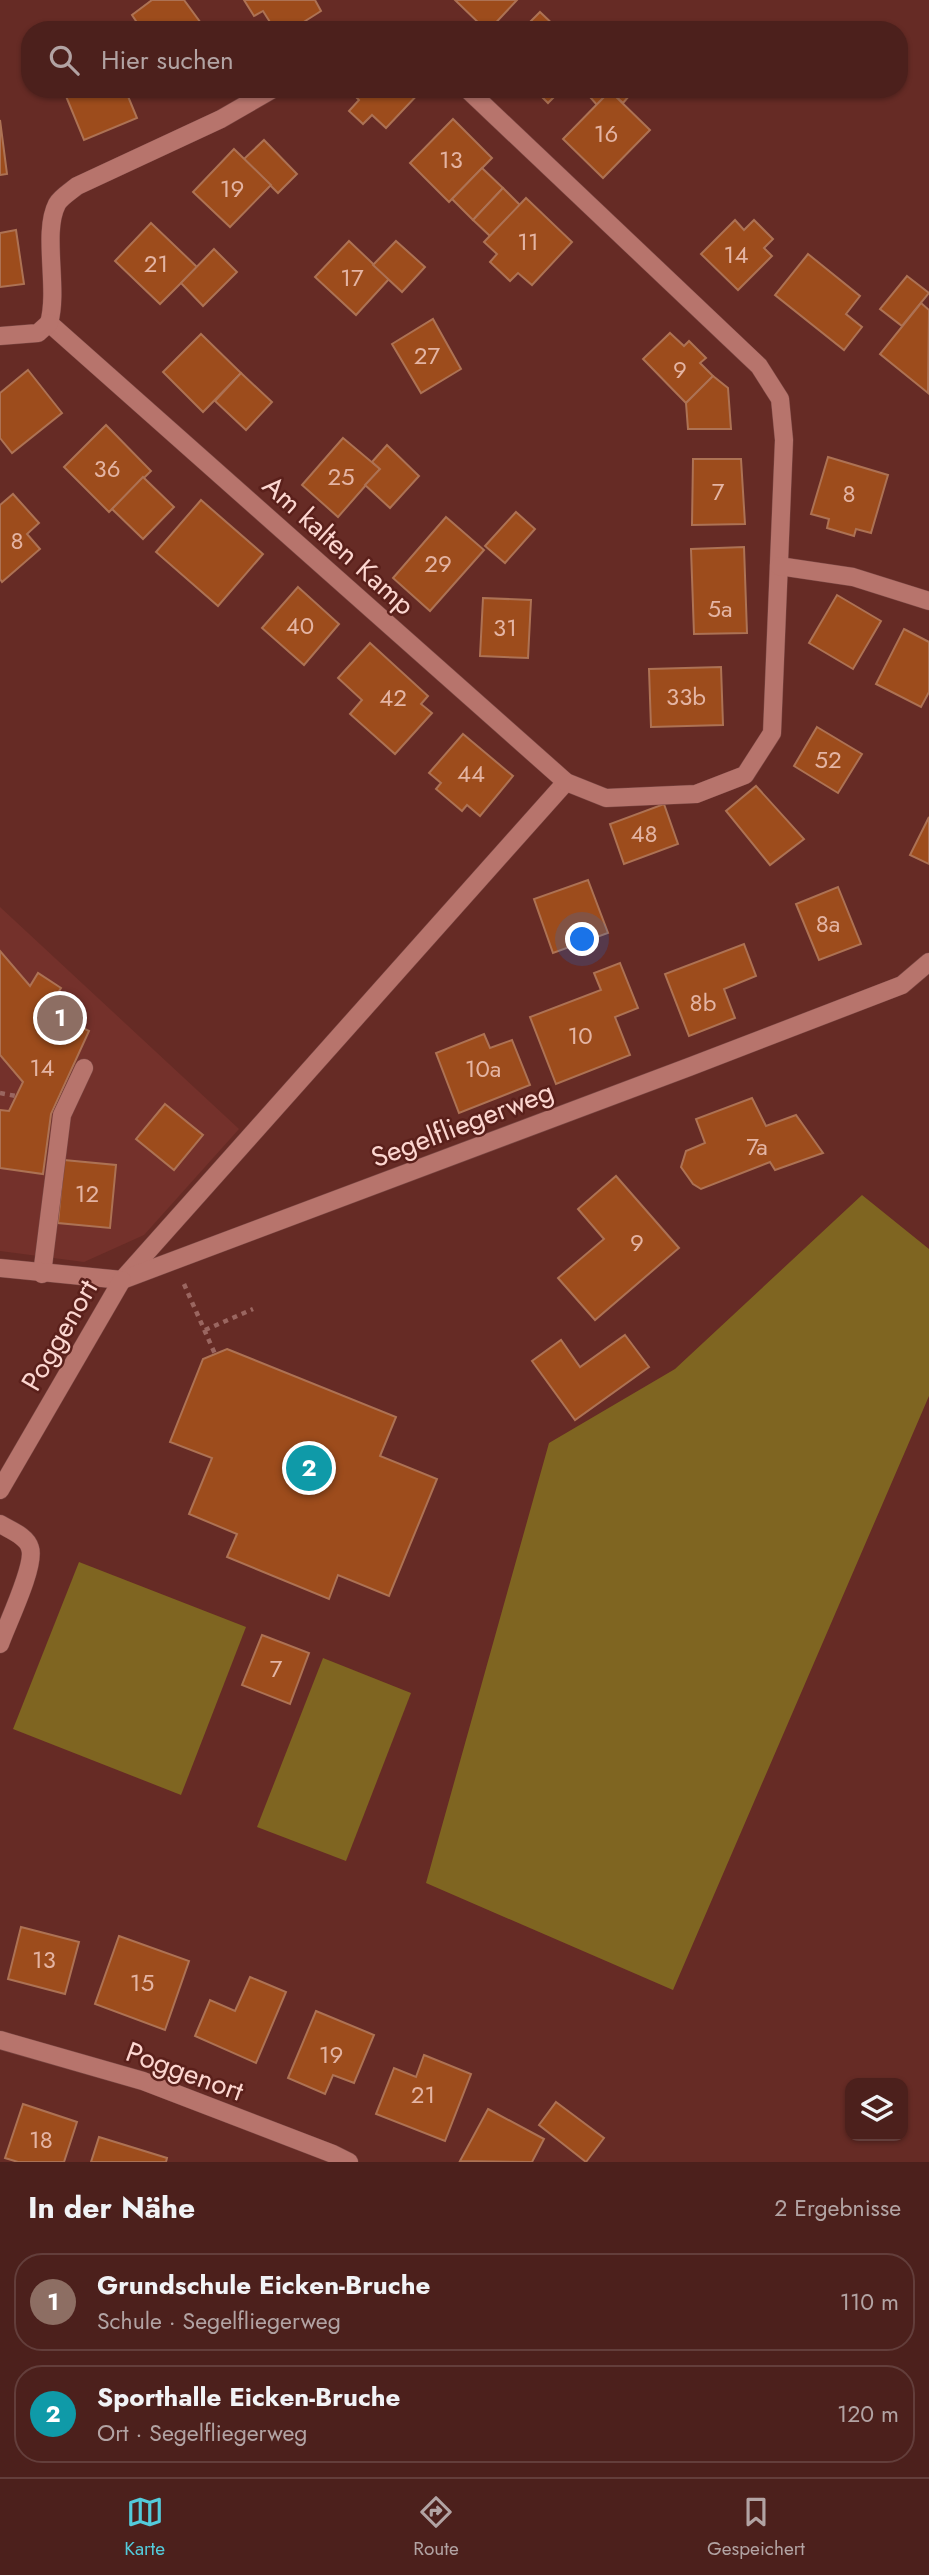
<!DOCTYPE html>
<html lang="de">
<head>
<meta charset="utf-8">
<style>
	body { margin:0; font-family:Jost,sans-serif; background:#562d29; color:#f1f3f6 }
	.controls { position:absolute; right:21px; bottom:21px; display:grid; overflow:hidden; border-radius:14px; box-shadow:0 2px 5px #0004 }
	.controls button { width:63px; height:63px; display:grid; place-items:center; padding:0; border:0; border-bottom:2px solid #633e3b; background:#4c201c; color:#f1f3f6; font:35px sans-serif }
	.you { position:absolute; left:583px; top:940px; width:24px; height:24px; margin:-18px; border:5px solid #fff; border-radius:50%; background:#1a73e8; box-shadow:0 0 0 10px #1a73e833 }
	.badge { display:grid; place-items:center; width:46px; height:46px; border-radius:50%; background:#53cbdb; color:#fff; font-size:23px; font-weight:700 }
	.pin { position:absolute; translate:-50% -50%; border:4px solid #fff; box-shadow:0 2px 7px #0006 }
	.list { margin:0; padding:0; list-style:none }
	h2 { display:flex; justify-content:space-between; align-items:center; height:91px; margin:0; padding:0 28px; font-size:30px }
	h2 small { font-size:23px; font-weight:400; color:#b2a3a3 }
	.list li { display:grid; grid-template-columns:46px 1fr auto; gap:21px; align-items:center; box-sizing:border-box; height:98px; margin:0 14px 14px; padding:0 14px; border:2px solid #633e3b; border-radius:28px }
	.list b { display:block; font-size:26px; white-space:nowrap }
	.list p { margin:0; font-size:23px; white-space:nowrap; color:#b2a3a3 }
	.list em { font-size:23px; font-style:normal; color:#b2a3a3 }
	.icon { flex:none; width:38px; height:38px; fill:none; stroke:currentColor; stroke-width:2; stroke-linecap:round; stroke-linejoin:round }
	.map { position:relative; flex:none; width:929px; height:2162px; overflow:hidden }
	.search { position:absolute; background:#4c201c; box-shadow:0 2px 5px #0004; left:21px; right:21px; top:21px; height:77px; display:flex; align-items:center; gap:18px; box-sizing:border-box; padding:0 24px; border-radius:28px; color:#b2a3a3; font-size:26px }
	.sheet { height:315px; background:#4c201c }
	nav { display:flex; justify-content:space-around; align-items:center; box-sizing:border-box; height:98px; border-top:2px solid #633e3b; background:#4c201c; font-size:19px; color:#b2a3a3 }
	nav a { display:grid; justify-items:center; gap:4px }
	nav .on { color:#53cbdb }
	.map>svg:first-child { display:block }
	.built { fill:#74312b }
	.green { fill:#7f6521 }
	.building { fill:#9d4c1c; stroke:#ad7254; stroke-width:2 }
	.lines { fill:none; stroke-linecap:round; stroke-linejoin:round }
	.lane-casing { stroke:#7a4743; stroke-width:19 }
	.street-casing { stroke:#7a4743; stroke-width:19 }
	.path { stroke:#9a6660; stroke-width:4.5; stroke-dasharray:5 5; stroke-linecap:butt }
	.lane { stroke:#b7746c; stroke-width:18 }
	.street { stroke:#b7746c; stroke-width:18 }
	.labels { text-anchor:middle; stroke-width:5; stroke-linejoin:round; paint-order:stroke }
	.number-label { font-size:24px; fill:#e4b4a3 }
	.street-label { font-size:28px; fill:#fcd6d0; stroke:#5a201b }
</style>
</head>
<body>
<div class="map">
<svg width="929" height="2162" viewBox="0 0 929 2162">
	<rect width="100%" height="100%" fill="#662b25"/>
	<path class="built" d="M0 907 239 1129 144 1235 84 1262 0 1251Z"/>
	<g class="green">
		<path d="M862 1195 929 1249V1396L673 1990 426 1883 549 1443 675 1369Z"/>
		<path d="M79 1562 246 1627 181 1795 13 1729Z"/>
		<path d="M323 1658 411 1693 346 1861 257 1827Z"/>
	</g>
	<g class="building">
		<path d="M152 0H184L206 30H142L132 15Z"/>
		<path d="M244 0H315L321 11 291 30H275L263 11 254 16Z"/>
		<path d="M455 0H517L489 30H486Z"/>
		<path d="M540 12 559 30H522Z"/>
		<path d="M63 89H125L137 118 84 140Z"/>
		<path d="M348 89H419L421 91 386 128 372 115 363 124 349 111 359 100Z"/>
		<path d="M534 89H562L548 103Z"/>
		<path d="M583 89H635L623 103 610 91 597 105Z"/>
		<path d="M610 91 650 130 603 178 563 139Z"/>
		<path d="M453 119 492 158 449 202 410 163Z"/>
		<path d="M0 120 7 174 0 175Z"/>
		<path d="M264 140 297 174 278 193 244 159Z"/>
		<path d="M234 149 271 185 230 227 193 192Z"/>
		<path d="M482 168 503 188 473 220 452 199Z"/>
		<path d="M503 188 520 205 490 236 473 220Z"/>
		<path d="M526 198 572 242 532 285 518 273 510 281 490 262 497 254 484 242Z"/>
		<path d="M735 220 744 230 754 220 773 239 764 248 772 256 738 290 701 254Z"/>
		<path d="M151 223 197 267 160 304 115 261Z"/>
		<path d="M16 230 24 284 0 287V233Z"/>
		<path d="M349 241 389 279 356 315 315 277Z"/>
		<path d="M396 241 425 267 402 292 373 265Z"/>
		<path d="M214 249 237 272 203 306 181 283Z"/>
		<path d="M808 254 860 296 846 314 862 327 844 350 775 295Z"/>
		<path d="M907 276 929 293 902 326 880 309Z"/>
		<path d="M921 303 929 310 928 393 880 354Z"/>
		<path d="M433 319 461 369 421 393 392 344Z"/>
		<path d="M670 333 684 346 689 341 706 358 700 363 713 376 686 403 643 359Z"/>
		<path d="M201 334 241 373 203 412 163 372Z"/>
		<path d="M28 370 62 413 12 453 0 438V393Z"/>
		<path d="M241 373 272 402 246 430 215 401Z"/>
		<path d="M713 376 728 388 731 429H688L686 403Z"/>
		<path d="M106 425 151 471 109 512 64 467Z"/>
		<path d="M343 438 380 469 338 517 302 485Z"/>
		<path d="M387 445 419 476 390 508 365 485 380 469 372 462Z"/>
		<path d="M828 457 888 475 871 533 856 529 854 536 827 528 829 519 811 514Z"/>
		<path d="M693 459H741L745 524 692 525Z"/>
		<path d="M143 477 174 507 143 539 112 509Z"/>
		<path d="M13 494 39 523 27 534 40 549 2 582 0 579V505Z"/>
		<path d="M201 500 263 554 218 606 156 552Z"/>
		<path d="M516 512 535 529 505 563 485 546Z"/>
		<path d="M446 517 484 550 430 611 393 578Z"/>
		<path d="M744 547 747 633 694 634 691 549Z"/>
		<path d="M298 587 339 624 304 665 262 628Z"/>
		<path d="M837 595 881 621 853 669 809 643Z"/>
		<path d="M483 598 531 600 528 658 480 656Z"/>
		<path d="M904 629 929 642V692L921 707 876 684Z"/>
		<path d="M370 643 428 696 421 704 432 713 395 754 350 714 362 700 338 678Z"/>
		<path d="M721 667 723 725 651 727 649 669Z"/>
		<path d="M817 727 862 754 838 793 794 766Z"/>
		<path d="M463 734 513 776 480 816 467 805 462 811 436 789 441 783 429 773Z"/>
		<path d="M756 786 804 839 770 865 726 811Z"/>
		<path d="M664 804 678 844 624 864 610 824Z"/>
		<path d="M929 817V864L910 855Z"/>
		<path d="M588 880 608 933 553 953 534 899Z"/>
		<path d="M838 887 861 944 819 960 796 904Z"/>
		<path d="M744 944 756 976 724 989 735 1018 689 1036 665 974Z"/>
		<path d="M0 951 30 986 38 973 61 988 47 1010 89 1031 51 1114 43 1174 0 1168V1110L9 1111 23 1082 0 1055Z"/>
		<path d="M620 963 638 1008 615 1017 630 1055 556 1084 530 1017 601 990 594 973Z"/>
		<path d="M484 1034 490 1048 512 1040 530 1085 459 1113 436 1053Z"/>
		<path d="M752 1098 766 1126 796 1115 823 1153 775 1170 770 1162 701 1189 693 1184 681 1167 686 1151 705 1143 696 1119Z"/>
		<path d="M165 1104 203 1135 174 1170 136 1139Z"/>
		<path d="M64 1160 116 1165 110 1228 58 1223Z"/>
		<path d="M616 1176 679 1248 595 1320 558 1278 604 1239 578 1209Z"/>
		<path d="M625 1335 649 1367 575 1420 532 1361 561 1340 580 1367Z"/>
		<path d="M227 1349 396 1417 380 1456 437 1479 389 1596 338 1575 329 1599 227 1557 237 1534 189 1514 212 1458 170 1442 203 1359Z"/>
		<path d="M262 1635 309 1653 290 1704 242 1685Z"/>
		<path d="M21 1927 79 1942 65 1994 8 1979Z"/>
		<path d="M119 1936 189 1961 165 2030 95 2004Z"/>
		<path d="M250 1977 286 1992 256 2063 195 2036 210 2000 235 2011Z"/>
		<path d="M316 2011 374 2035 354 2083 333 2075 325 2094 288 2078Z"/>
		<path d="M424 2055 471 2074 445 2141 376 2114 394 2068 416 2077Z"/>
		<path d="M556 2102 604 2138 586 2162 539 2125Z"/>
		<path d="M23 2104 77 2122 64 2162H18L5 2158Z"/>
		<path d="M488 2109 544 2139 532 2162 460 2161Z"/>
		<path d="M99 2137 167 2158 166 2162H91Z"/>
	</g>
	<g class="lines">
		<g class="lane-casing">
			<g id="lane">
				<path d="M42 1274 62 1115 84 1068"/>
				<path d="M122 1280 566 782"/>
				<path d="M0 1524C10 1530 27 1536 30 1548 36 1565 7 1624 0 1644"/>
			</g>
		</g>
		<g class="street-casing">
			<g id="street">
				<path d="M49 323 566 782 606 798 696 794 745 775 772 733 784 440 780 399 759 366 467 89"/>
				<path d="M49 323C59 288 42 233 57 204 61 197 71 191 77 186L221 119 273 89"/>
				<path d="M0 336 38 333 49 323"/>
				<path d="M779 566 853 577 929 601"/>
				<path d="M0 1268 122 1280 689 1067 902 985 929 962"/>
				<path d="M0 1490 122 1280"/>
				<path d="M0 2040 143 2081 333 2154 349 2162"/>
			</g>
		</g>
		<g class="path">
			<path d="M0 1093 16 1096"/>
			<path d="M184 1284 215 1354"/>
			<path d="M205 1330 253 1309"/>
		</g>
		<use href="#lane" class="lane"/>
		<use href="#street" class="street"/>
	</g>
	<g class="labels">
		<g class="number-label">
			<text x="606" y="142">16</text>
			<text x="451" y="168">13</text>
			<text x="232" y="197">19</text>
			<text x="528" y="250">11</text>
			<text x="736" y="263">14</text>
			<text x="156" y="272">21</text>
			<text x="352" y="286">17</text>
			<text x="427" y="364">27</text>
			<text x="680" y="378">9</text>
			<text x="107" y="477">36</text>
			<text x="341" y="485">25</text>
			<text x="718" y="500">7</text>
			<text x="849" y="502">8</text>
			<text x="17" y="549">8</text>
			<text x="438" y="572">29</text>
			<text x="720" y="617">5a</text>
			<text x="300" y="634">40</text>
			<text x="505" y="636">31</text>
			<text x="686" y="705">33b</text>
			<text x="393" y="706">42</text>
			<text x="828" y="768">52</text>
			<text x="471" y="782">44</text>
			<text x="644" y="842">48</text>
			<text x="828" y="932">8a</text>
			<text x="703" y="1011">8b</text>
			<text x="580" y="1044">10</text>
			<text x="42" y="1076">14</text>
			<text x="483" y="1077">10a</text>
			<text x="757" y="1155">7a</text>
			<text x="87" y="1202">12</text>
			<text x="637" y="1251">9</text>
			<text x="276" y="1677">7</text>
			<text x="44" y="1968">13</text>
			<text x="142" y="1991">15</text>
			<text x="331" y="2063">19</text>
			<text x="423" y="2103">21</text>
			<text x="41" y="2148">18</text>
		</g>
		<g class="street-label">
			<text transform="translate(339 545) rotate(42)" y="10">Am kalten Kamp</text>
			<text transform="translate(462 1124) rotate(-21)" y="10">Segelfliegerweg</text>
			<text transform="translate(59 1335) rotate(-60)" y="10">Poggenort</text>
			<text transform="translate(185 2071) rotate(20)" y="10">Poggenort</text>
		</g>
	</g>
</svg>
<div class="controls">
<button><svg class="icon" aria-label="layers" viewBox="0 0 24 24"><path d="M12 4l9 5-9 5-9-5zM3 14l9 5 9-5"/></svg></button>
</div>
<div class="you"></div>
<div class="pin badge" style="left:60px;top:1018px;background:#8d6e63">1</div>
<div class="pin badge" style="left:309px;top:1468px;background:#0f9aa8">2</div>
<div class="search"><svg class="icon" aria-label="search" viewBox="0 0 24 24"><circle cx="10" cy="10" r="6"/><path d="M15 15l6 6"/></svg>Hier suchen</div>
</div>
<section class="sheet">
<h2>In der Nähe<small>2 Ergebnisse</small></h2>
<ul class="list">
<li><span class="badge" style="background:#8d6e63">1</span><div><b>Grundschule Eicken-Bruche</b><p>Schule · Segelfliegerweg</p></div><em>110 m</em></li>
<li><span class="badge" style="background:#0f9aa8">2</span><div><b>Sporthalle Eicken-Bruche</b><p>Ort · Segelfliegerweg</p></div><em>120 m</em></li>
</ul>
</section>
<nav>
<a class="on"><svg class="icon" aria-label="map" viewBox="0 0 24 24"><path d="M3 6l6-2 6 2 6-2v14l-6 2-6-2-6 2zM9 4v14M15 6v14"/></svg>Karte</a>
<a><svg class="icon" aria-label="directions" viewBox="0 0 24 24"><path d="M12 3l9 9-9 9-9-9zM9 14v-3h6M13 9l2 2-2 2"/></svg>Route</a>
<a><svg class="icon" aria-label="saved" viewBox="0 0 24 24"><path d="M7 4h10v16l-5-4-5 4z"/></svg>Gespeichert</a>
</nav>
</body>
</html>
